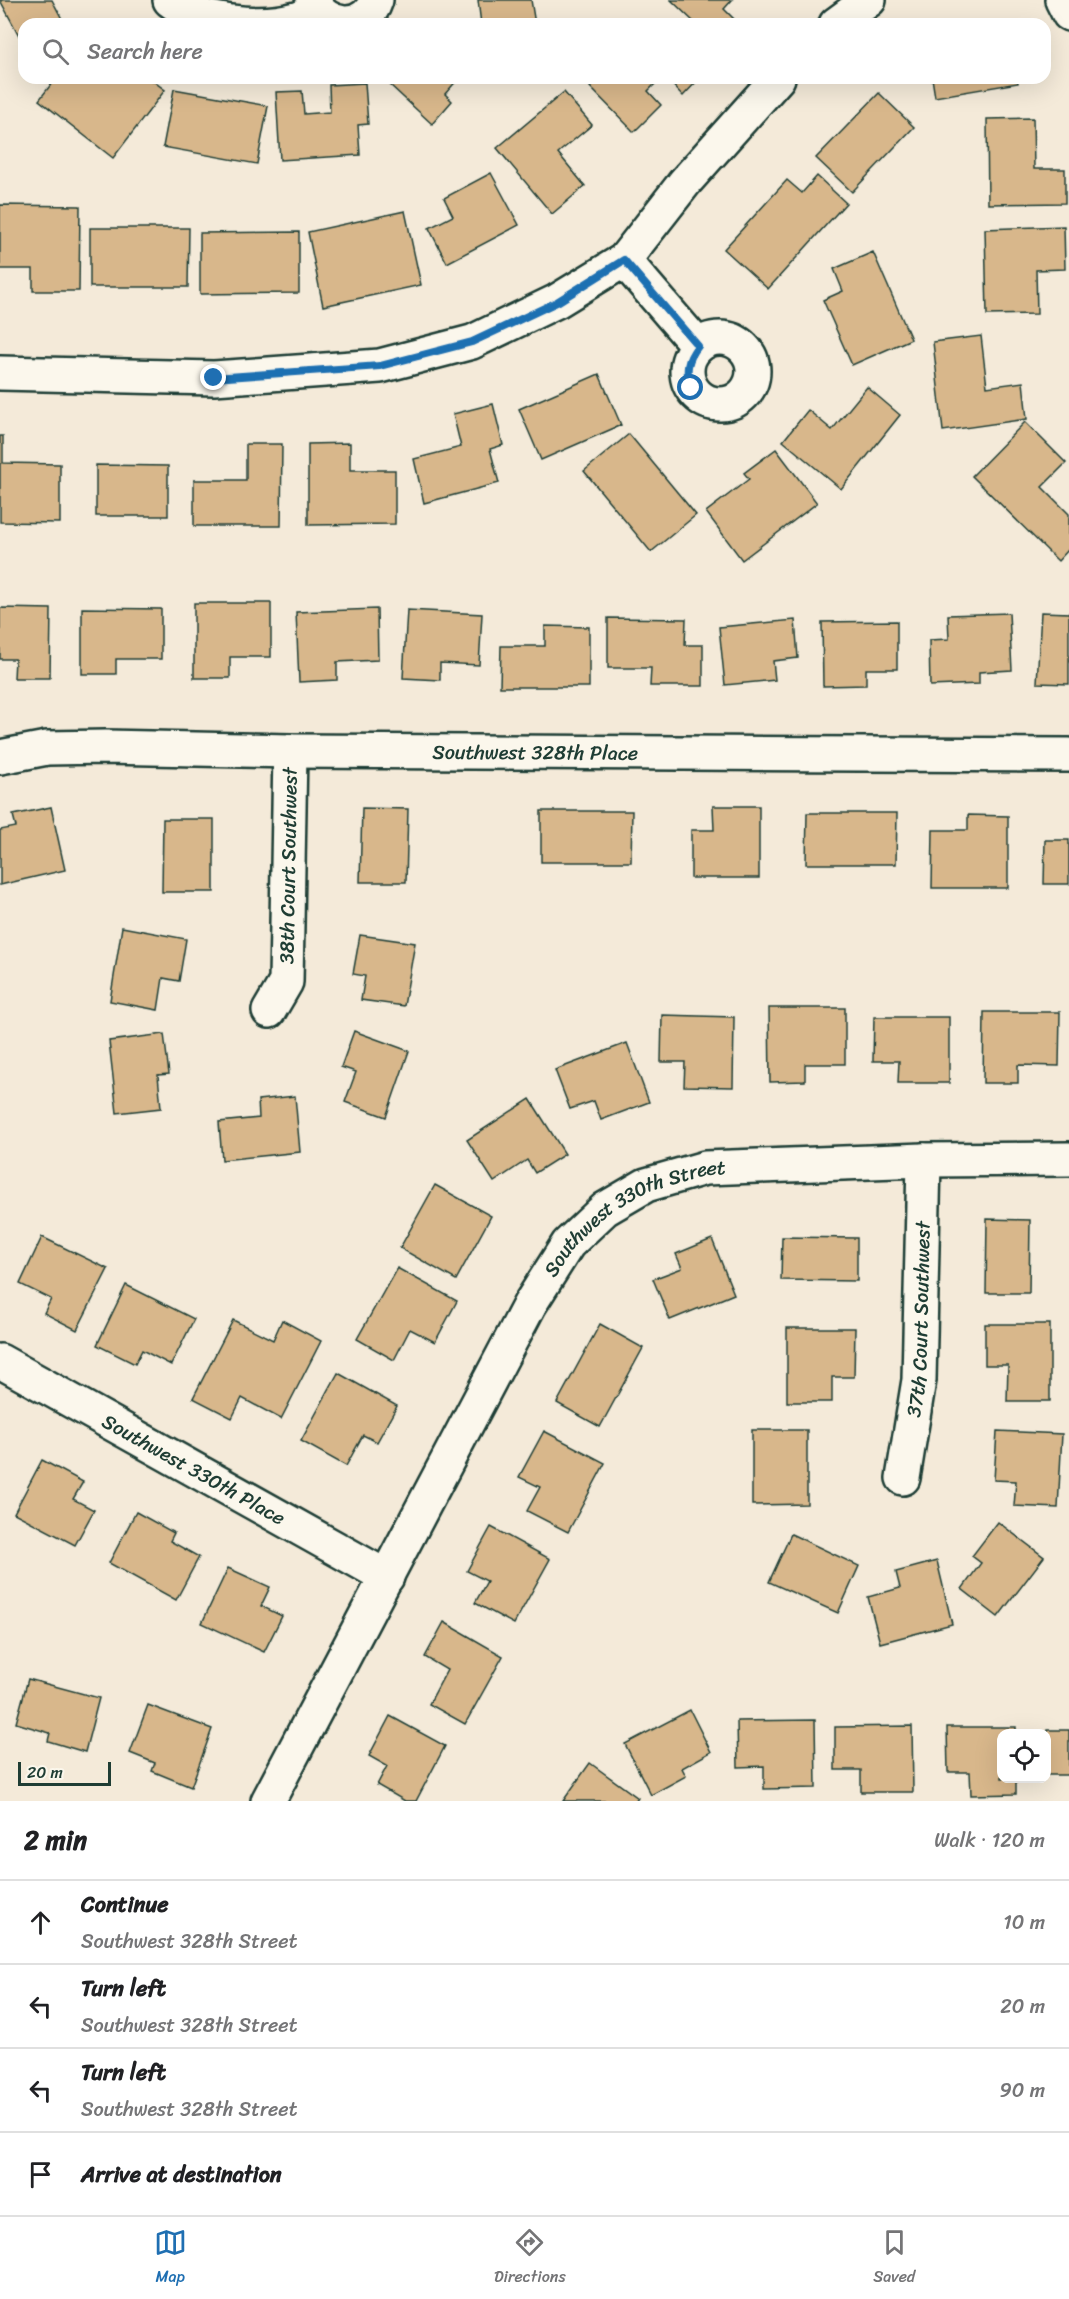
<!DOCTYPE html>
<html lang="en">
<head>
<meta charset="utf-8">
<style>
	body { margin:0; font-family:Sriracha,sans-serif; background:#f6f6f6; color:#202124 }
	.controls { position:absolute; right:18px; bottom:18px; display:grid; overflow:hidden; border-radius:12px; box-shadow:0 6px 24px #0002 }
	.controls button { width:54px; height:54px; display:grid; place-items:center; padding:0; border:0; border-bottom:2px solid #e0e0e0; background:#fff; color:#202124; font:30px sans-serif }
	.scale { position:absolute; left:18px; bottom:15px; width:93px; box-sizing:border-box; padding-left:6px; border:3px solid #1f3d34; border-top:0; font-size:16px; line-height:21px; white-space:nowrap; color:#1f3d34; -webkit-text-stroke:4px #fbf7ec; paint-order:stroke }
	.stop { position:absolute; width:18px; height:18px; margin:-14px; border:4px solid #1f6fb2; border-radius:50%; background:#fff }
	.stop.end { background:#1f6fb2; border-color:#fff; box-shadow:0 2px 6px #0008 }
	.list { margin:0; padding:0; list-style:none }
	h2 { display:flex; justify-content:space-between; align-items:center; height:78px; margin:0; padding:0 24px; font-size:26px }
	h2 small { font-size:20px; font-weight:400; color:#757577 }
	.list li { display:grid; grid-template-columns:39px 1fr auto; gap:18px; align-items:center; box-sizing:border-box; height:84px; padding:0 24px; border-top:2px solid #e0e0e0 }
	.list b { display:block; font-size:22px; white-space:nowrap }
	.list p { margin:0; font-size:20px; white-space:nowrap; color:#757577 }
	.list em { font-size:20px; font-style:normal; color:#757577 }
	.icon { flex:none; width:33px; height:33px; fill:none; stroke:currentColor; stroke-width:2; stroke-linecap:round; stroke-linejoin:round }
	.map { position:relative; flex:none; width:1069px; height:1801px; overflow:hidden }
	.search { position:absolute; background:#fff; box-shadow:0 6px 24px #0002; left:18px; right:18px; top:18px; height:66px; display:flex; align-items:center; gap:15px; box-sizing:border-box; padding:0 21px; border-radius:18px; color:#757577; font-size:22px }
	.sheet { height:414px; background:#fff }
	nav { display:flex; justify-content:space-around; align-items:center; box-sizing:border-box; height:84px; border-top:2px solid #e0e0e0; background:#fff; font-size:16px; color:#757577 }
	nav a { display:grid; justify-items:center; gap:3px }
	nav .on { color:#1f6fb2 }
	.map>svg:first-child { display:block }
	.building { fill:#d8b78b; stroke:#1f3d34; stroke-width:1.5 }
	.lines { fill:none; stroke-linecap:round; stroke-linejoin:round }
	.minor-casing { stroke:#1f3d34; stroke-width:38 }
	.minor { stroke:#fbf7ec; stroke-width:33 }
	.route { stroke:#1f6fb2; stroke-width:8 }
	.labels { text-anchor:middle; stroke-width:4.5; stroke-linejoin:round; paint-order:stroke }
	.street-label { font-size:20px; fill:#1f3d34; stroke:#fbf7ec }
</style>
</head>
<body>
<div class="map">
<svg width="1069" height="1801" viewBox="0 0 1069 1801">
	<rect width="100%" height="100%" fill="#f4ead9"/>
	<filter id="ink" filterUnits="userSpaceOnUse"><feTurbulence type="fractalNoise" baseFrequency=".0167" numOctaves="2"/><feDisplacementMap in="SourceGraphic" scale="12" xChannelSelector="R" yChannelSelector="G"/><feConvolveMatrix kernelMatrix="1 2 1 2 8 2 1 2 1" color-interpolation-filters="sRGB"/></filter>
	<g filter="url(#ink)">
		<g class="building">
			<path d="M0 0H52L62 19 52 24H24V40L22 41Z"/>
			<path d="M478 0H531L535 24H481Z"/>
			<path d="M671 0H732L724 9 739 24H692L694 22Z"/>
			<path d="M56 78H149L165 90 113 158 39 100Z"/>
			<path d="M395 78H459L445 94 452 101 432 124 389 84Z"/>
			<path d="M599 78H661L648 91 661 105 634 132 590 87Z"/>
			<path d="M666 78H700L683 96Z"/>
			<path d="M932 78H1017L1018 83 935 97Z"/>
			<path d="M365 83 368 124 358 125 360 155 280 160 276 92 302 91 304 114 330 112 329 85Z"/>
			<path d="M174 89 268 106 257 164 163 147Z"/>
			<path d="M564 92 592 125 558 153 585 186 552 214 497 148Z"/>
			<path d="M879 93 914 127 852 192 816 158Z"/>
			<path d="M1033 118 1034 169H1065V203L988 204 987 119Z"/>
			<path d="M491 173 519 225 447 263 429 228 453 216 444 198Z"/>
			<path d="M817 176 846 203 768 289 724 249 787 180 802 193Z"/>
			<path d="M0 205 80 206 79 291H33V269H0Z"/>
			<path d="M405 211 421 285 323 306 308 232Z"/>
			<path d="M1064 226 1065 269 1036 270 1037 314 987 315 985 229Z"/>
			<path d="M90 228H189L188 287H90Z"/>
			<path d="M299 232V293L200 294V233Z"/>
			<path d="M873 252 911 339 852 365 823 300 843 291 834 269Z"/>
			<path d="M981 336 987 387 1023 382 1027 419 943 431 933 342Z"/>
			<path d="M599 374 621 425 541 460 519 409Z"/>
			<path d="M867 387 900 415 841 489 783 441 808 410 832 430Z"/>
			<path d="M493 404 503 445 490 449 499 483 424 503 414 459 461 447 453 414Z"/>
			<path d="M1025 422 1066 463 1042 487 1069 514V549L1058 561 972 476Z"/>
			<path d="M629 434 696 515 651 552 584 471Z"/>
			<path d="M0 436H3V463L60 464V523L0 522Z"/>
			<path d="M350 443V470H395V524L308 525V444Z"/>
			<path d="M246 444H282L281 526H194V480H246Z"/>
			<path d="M776 449 817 503 742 560 706 512 749 479 744 473Z"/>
			<path d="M96 465 168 466V516H96Z"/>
			<path d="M194 603H271V657H230V678H194Z"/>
			<path d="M0 608 51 609 50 678H14L15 659H0Z"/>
			<path d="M82 608 161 609V659H116V674H82Z"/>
			<path d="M377 609 378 660 337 662V680L299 682 296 612Z"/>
			<path d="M407 610 482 614 479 665 440 663V680L403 678Z"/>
			<path d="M1041 612 1069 613V684L1037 683Z"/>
			<path d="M1009 613 1012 670 979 672V684L930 686 929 640 949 639 948 615Z"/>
			<path d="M608 618 686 619 685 645H703V686H650L651 668H608Z"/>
			<path d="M795 620 798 658 773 661 775 680 725 685 719 627Z"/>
			<path d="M897 621V669H866V685L823 686 822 622Z"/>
			<path d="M545 626 589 627V687H500L501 646H545Z"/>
			<path d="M713 806H759V878H691V830H714Z"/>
			<path d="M51 807 65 870 0 885V830L16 827 13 815Z"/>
			<path d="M362 808 408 809 406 882H360Z"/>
			<path d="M541 811H632L631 862H541Z"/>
			<path d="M807 813H897L896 864H806Z"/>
			<path d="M968 815 1008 816V888H932L933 830H968Z"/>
			<path d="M163 819H214V892H162Z"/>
			<path d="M1045 840H1069V884H1044Z"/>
			<path d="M122 927 186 939 179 981 163 978 158 1010 110 1001Z"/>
			<path d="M360 935 415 943 404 1006 361 1000 365 976 353 974Z"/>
			<path d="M769 1008H845V1064H805V1081L770 1082Z"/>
			<path d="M984 1012H1060L1059 1066 1018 1065V1083H983Z"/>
			<path d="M662 1015 734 1017 733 1087 684 1086 685 1062H661Z"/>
			<path d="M874 1017H949V1083H898L899 1061H873Z"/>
			<path d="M354 1031 409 1051 386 1117 345 1102 356 1072 341 1067Z"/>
			<path d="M164 1034 169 1074 158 1075 161 1108 117 1113 109 1041Z"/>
			<path d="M627 1043 649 1102 601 1120 594 1101 570 1109 555 1070Z"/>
			<path d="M295 1096 300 1152 222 1160 219 1122 259 1118 258 1100Z"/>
			<path d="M530 1099 565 1154 535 1173 527 1160 494 1182 467 1140Z"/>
			<path d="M435 1185 491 1216 456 1280 400 1248Z"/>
			<path d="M987 1219 1030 1220 1029 1293H986Z"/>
			<path d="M42 1237 108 1269 77 1330 44 1313 51 1299 20 1284Z"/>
			<path d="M782 1237 857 1238V1281L781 1280Z"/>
			<path d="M712 1239 734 1294 670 1320 653 1279 682 1268 676 1254Z"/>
			<path d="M397 1268 457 1301 435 1342 410 1329 394 1360 357 1339Z"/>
			<path d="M126 1285 194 1319 171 1365 142 1350 135 1364 97 1345Z"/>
			<path d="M233 1320 273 1340 282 1320 321 1341 281 1419 242 1398 232 1418 193 1398Z"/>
			<path d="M600 1324 643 1348 600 1427 557 1403Z"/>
			<path d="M985 1324H1050V1401H1007L1008 1365H985Z"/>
			<path d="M787 1328H855L854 1377H832V1402H787Z"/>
			<path d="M338 1373 397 1406 377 1442 363 1435 346 1466 301 1441Z"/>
			<path d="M752 1430H807V1504L752 1505Z"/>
			<path d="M544 1431 605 1463 568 1532 527 1511 540 1487 519 1477Z"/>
			<path d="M997 1431 1062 1434 1058 1508 1014 1506 1016 1481 994 1480Z"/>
			<path d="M42 1460 83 1482 73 1499 94 1510 75 1545 14 1513Z"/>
			<path d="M136 1512 174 1533 170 1541 199 1557 176 1600 109 1563Z"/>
			<path d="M998 1522 1044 1557 998 1617 962 1589 981 1563 972 1556Z"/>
			<path d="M491 1527 550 1559 514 1624 475 1603 487 1581 467 1571Z"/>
			<path d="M791 1534 859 1566 838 1613 769 1582Z"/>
			<path d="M937 1561 952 1624 880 1643 868 1597 900 1588 896 1572Z"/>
			<path d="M228 1568 270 1587 261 1606 282 1616 264 1652 202 1623Z"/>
			<path d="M444 1622 503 1656 465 1724 429 1704 447 1670 425 1657Z"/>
			<path d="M28 1679 99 1698 85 1752 48 1741 50 1733 16 1723Z"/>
			<path d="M148 1705 212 1729 191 1787 152 1771 155 1763 130 1753Z"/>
			<path d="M690 1710 711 1752 682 1768 686 1776 651 1795 625 1744Z"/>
			<path d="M390 1716 445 1746 416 1801H405L377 1785 387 1766 369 1756Z"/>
			<path d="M815 1720 816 1788 764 1789V1766L738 1767 737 1721Z"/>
			<path d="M912 1726 913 1792H861V1770H835V1727Z"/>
			<path d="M947 1727H1016V1734H1002V1778H1016V1794L971 1795 970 1772H948Z"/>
			<rect x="1047" y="1730" width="22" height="45"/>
			<path d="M590 1763 638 1798 636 1801H563Z"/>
		</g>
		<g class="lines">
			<g class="minor-casing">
				<g id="minor">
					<path d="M170 0C199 23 260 29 296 19 303 18 310 12 316 8"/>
					<path d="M313 0C324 29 366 32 376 0"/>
					<path d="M1062 0 1069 14"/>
					<path d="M836 24 869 0"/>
					<path d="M624 260 698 346"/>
					<circle cx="720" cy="371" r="33"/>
					<path d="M0 373 214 378 380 366 472 342 557 301 624 260 685 182 778 78"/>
					<path id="s1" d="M0 757 47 748 106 747 290 751 1069 755"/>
					<path id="s2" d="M269 1011 286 982 290 751"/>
					<path id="s3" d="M0 1361 387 1577"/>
					<path id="s4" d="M903 1478 919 1380 924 1160"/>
					<path id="s5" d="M268 1801 530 1304 568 1244 605 1209 646 1185 705 1168 924 1160 1069 1159"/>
				</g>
			</g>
			<use href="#minor" class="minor"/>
		</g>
	</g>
	<g class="lines" filter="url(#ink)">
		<path class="route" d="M214 378 380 366 472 342 557 302 624 260 698 346C687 360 685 371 691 388"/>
	</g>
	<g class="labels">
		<g class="street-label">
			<text dy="7" stroke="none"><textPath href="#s1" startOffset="536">Southwest 328th Place</textPath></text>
			<text dy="7" stroke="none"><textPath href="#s2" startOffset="150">38th Court Southwest</textPath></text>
			<text dy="7" stroke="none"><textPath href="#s5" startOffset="705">Southwest 330th Street</textPath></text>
			<text dy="7" stroke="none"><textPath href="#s4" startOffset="160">37th Court Southwest</textPath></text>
			<text dy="7" stroke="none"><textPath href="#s3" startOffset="222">Southwest 330th Place</textPath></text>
		</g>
	</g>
</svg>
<div class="controls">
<button><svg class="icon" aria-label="locate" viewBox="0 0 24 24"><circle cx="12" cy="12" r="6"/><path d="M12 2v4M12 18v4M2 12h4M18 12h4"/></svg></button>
</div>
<div class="scale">20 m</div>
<div class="stop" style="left:691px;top:388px"></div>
<div class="stop end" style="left:214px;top:378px"></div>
<div class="search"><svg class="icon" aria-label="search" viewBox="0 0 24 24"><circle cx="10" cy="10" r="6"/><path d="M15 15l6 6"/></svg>Search here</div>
</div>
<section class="sheet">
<h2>2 min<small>Walk · 120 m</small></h2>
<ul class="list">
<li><svg class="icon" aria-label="ahead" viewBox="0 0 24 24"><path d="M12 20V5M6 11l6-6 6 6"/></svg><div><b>Continue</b><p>Southwest 328th Street</p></div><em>10 m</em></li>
<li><svg class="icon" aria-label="left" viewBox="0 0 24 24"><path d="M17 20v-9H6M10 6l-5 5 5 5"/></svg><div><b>Turn left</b><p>Southwest 328th Street</p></div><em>20 m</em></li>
<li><svg class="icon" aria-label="left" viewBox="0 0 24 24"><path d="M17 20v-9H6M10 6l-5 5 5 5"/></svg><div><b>Turn left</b><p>Southwest 328th Street</p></div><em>90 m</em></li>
<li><svg class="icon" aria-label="arrive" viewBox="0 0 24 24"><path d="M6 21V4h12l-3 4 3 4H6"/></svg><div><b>Arrive at destination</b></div></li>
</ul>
</section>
<nav>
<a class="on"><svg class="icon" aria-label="map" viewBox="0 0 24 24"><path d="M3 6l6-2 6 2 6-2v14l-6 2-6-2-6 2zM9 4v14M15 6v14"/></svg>Map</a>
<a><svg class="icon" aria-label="directions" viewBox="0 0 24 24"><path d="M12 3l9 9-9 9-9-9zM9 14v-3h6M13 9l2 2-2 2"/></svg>Directions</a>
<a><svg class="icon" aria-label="saved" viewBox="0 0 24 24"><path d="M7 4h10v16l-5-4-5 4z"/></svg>Saved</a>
</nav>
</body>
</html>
